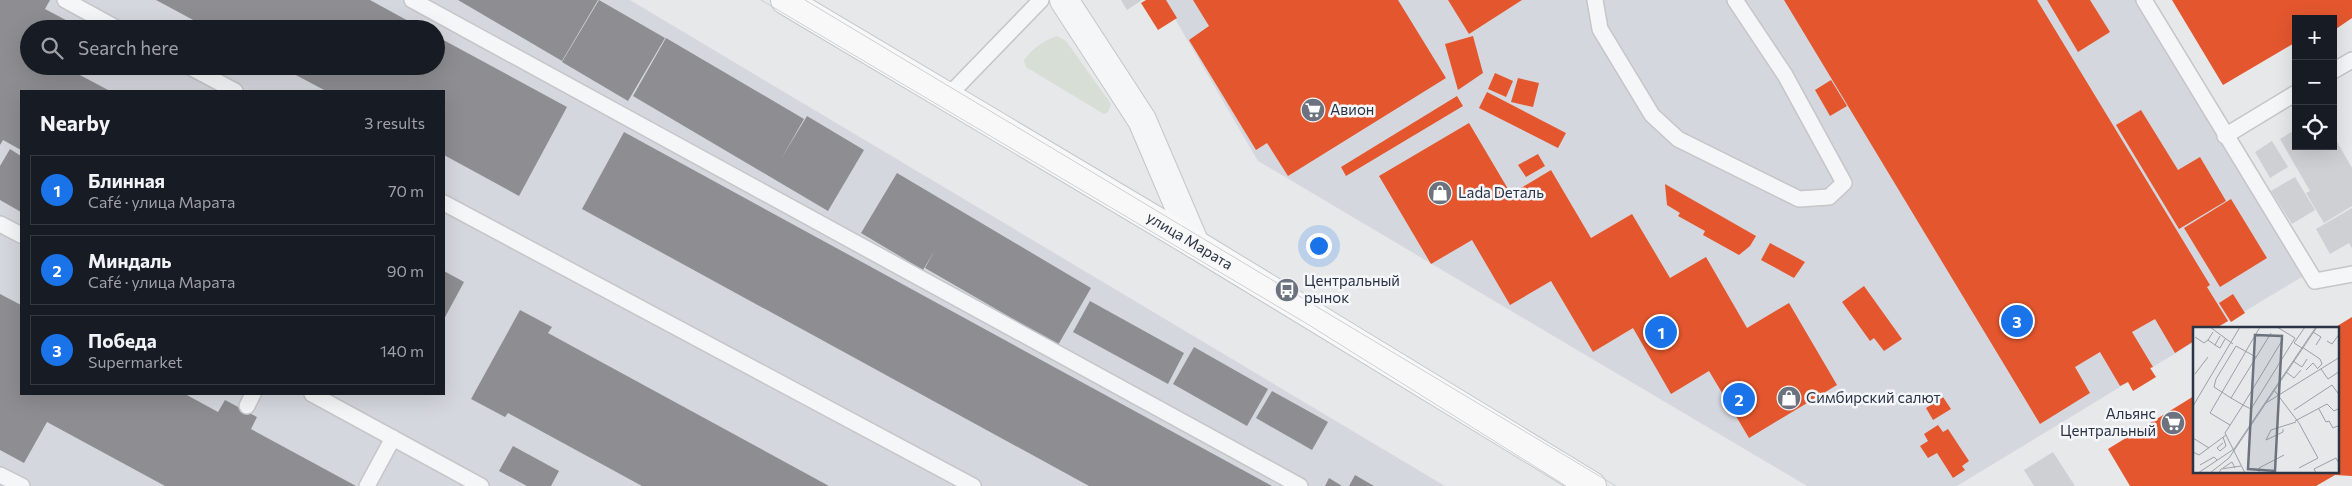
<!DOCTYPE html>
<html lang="en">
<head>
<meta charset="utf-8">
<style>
	body { margin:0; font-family:Commissioner,sans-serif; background:#242831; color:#f1f3f6 }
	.controls { position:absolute; right:15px; top:15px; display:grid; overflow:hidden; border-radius:0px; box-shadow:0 5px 20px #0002 }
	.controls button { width:45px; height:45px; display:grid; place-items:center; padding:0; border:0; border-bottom:1px solid #363941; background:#171b24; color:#f1f3f6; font:25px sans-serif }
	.you { position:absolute; left:1318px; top:245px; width:18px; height:18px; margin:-12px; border:4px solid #fff; border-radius:50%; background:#1a73e8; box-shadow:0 0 0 8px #1a73e833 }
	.badge { display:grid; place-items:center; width:32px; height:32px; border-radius:50%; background:#1a73e8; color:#fff; font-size:16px; font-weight:700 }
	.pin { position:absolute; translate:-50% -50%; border:2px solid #fff; box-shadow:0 1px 5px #0006 }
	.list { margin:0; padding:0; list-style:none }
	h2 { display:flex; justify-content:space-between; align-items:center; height:65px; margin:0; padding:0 20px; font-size:21px }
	h2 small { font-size:16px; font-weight:400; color:#9ea1a6 }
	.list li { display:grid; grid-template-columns:32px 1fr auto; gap:15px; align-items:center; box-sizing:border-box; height:70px; margin:0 10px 10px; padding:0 10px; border:1px solid #363941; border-radius:0px }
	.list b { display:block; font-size:19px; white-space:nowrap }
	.list p { margin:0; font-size:16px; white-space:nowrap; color:#9ea1a6 }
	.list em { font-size:16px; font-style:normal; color:#9ea1a6 }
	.icon { flex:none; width:28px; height:28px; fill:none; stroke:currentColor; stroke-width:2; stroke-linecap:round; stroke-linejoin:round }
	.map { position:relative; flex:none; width:2352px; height:486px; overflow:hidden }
	.search { position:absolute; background:#171b24; box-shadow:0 5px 20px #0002; left:20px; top:20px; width:425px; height:55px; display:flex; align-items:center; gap:12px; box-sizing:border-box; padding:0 18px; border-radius:28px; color:#9ea1a6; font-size:19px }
	.panel { position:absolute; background:#171b24; box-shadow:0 5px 20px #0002; left:20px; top:90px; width:425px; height:305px; border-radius:0px }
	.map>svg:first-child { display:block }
	.built { fill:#d4d7dd; fill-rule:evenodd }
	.green { fill:#d6ded6 }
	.shops { fill:#e4572e }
	.industry { fill:#8d8d92 }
	.building { fill:#ced0d3 }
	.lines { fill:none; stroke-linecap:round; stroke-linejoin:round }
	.lane-casing { stroke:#c4c6c8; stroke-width:18 }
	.street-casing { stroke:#c4c6c8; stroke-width:30 }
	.secondary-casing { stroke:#c4c6c8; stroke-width:30 }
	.lane { stroke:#f5f6f7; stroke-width:15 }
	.street { stroke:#f5f6f7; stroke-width:28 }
	.secondary { stroke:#f8f8f8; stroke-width:28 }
	.tram { stroke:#cecfd2; stroke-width:1 }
	.labels { text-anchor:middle; stroke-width:5; stroke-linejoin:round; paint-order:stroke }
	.poi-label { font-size:15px; fill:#2b3445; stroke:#f4f6f9; text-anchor:start }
	.street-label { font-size:15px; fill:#2b3445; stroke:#f4f6f9 }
	.inset-road { fill:none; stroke:#9ba0a8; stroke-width:1 }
	.view { fill:#6c737f; fill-opacity:0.15; stroke:#6c737f; stroke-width:2.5 }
	.inset-edge { fill:none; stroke:#2b3445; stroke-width:2.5 }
</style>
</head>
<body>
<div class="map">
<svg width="2352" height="486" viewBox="0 0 2352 486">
	<rect width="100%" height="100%" fill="#e6e8ea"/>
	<g class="built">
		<path d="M0 0H630L1445 486H0ZM29 29H436V66H29ZM21 91H444V394H21Z"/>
		<path d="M1164 0H2153L2310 272 2217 328H2194V342L1957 486H1807L1258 161Z"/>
	</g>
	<path class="green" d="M1057 36 1066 41 1111 104 1108 112 1104 114 1026 67 1024 60C1033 48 1043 41 1057 36Z"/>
	<g class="shops">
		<path d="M1146 0H1166L1177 18 1158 30 1141 3Z"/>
		<path d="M1193 0H1398L1446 78 1288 176 1267 143 1256 150 1189 40 1209 26Z"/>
		<path d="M1448 0H1522L1469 34Z"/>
		<path d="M1784 0H2037L2210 285 2207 287 2228 321 2216 328H2194V341L2175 353 2155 319 2132 332 2153 367 2150 368 2156 377 2133 391 2128 382 2120 386 2100 352 2075 367 2090 393 2040 424Z"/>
		<path d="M2047 0H2090L2110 32 2078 52Z"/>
		<path d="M2172 0H2352V18L2333 31V19H2296V42L2223 85Z"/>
		<path d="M1473 36 1483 73 1458 90 1445 44Z"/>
		<path d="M1495 73 1513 81 1506 97 1488 89Z"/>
		<path d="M1518 78 1539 83 1533 107 1511 102Z"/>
		<path d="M1831 80 1847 106 1830 116 1815 90Z"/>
		<path d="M1487 92 1566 133 1558 148 1479 108Z"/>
		<path d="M1457 96 1463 106 1346 176 1341 167Z"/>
		<path d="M2141 110 2178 170 2200 157 2226 201 2179 229 2116 125Z"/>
		<path d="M1469 123 1511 194 1551 170 1591 238 1632 214 1670 278 1706 257 1747 328 1789 303 1837 385 1749 438 1709 371 1671 394 1633 328 1593 352 1551 281 1510 305 1472 240 1431 264 1379 176Z"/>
		<path d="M1538 154 1545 166 1526 177 1518 165Z"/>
		<path d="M1665 184 1756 236 1750 246 1739 255 1703 235 1705 231 1678 216 1680 213 1667 205Z"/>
		<path d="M2231 199 2267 258 2220 287 2184 228Z"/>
		<path d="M1770 243 1805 262 1794 278 1761 260Z"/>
		<path d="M1864 286 1902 339 1884 351 1874 338 1870 341 1842 302Z"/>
		<path d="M2233 294 2245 313 2231 322 2219 303Z"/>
		<path d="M2352 317V476L2335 475 2316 486H2130L2108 449 2194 396V472H2338V328H2334Z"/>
		<path d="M1943 397 1951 409 1933 420 1926 408Z"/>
		<path d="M1938 425 1943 432 1948 429 1969 461 1962 466 1965 470 1953 478 1937 453 1928 458 1920 446 1928 441 1924 434Z"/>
	</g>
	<g class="industry">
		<path d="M0 0H50L45 9 79 27 78 29H29V66H63L110 91H21V150L3 140 0 145Z"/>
		<path d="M156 0H370L423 29H210Z"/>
		<path d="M458 0H598L562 61Z"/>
		<path d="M599 0 665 38 628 101 562 62Z"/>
		<path d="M436 36 567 107 519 196 444 155V91H326L279 66H436Z"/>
		<path d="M666 38 804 119 781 159 807 116 864 150 828 211 633 96Z"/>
		<path d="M624 132 1272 486H1089L582 209Z"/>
		<path d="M10 149 21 156V212L0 200V166Z"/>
		<path d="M897 173 1091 288 1058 345 925 268 935 250 923 270 861 233Z"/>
		<path d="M444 271 464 282 444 319Z"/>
		<path d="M0 294 21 305V394H185L218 412 225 400 257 417 251 429 356 486H165L47 422 24 463 0 450Z"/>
		<path d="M1090 301 1184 353 1168 384 1073 332Z"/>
		<path d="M520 310 552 327 548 333 829 486H642L508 413 505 417 471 399Z"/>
		<path d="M1194 347 1268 389 1247 426 1173 384Z"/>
		<path d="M1272 391 1328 422 1312 450 1256 418Z"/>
		<path d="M513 446 559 471 551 486H527L499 471Z"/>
		<path d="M1355 475 1374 486H1349Z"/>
		<path d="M1329 478 1342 486H1325Z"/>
	</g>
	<g class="building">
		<path d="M1121 0H1142L1127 10Z"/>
		<path d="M2296 129V146H2333V141L2336 140 2352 168V206L2324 223 2306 193 2310 191 2280 139Z"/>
		<path d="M2272 141 2288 167 2270 178 2255 152Z"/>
		<path d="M2295 177 2315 210 2292 224 2271 191Z"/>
		<path d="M2352 208V248L2349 243 2330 254 2316 229Z"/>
		<path d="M2053 452 2075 486H2034L2024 470Z"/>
	</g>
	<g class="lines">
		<g class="lane-casing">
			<g id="lane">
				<path d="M65 0 118 29"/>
				<path d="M412 0 1300 486"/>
				<path d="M1595 0 1600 29 1652 115 1678 139 1799 199 1829 197 1844 183 1785 75 1735 0"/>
				<path d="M2144 0 2315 281 2352 274"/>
				<path d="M188 66 235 91"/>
				<path d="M2333 71 2352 60"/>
				<path d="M947 97 1041 0"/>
				<path d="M2225 136 2296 93"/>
				<path d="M444 203 973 486"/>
				<path d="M0 224 21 235"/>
				<path d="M312 394 481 486"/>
				<path d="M247 406 253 394"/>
				<path d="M0 475 22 486"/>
				<path d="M367 486 393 438"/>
			</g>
		</g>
		<g class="street-casing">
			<path id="street" d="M1064 0 1142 120 1195 244"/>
		</g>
		<g class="secondary-casing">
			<g id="secondary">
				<path id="s1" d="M785 0 1195 244 1592 486"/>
			</g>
		</g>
		<use href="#lane" class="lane"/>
		<use href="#street" class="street"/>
		<use href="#secondary" class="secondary"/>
		<g class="tram">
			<path d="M761 0 1309 325 1566 486"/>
			<path d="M805 0 1616 486"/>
		</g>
	</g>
	<defs>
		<g id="supermarket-disc" transform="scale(1.25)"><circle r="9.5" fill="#6c737f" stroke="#f4f6f9"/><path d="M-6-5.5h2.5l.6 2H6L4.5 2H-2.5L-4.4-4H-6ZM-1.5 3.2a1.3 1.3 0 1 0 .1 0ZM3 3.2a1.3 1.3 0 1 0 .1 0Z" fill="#fff"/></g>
		<g id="shop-disc" transform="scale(1.25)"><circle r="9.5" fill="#6c737f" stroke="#f4f6f9"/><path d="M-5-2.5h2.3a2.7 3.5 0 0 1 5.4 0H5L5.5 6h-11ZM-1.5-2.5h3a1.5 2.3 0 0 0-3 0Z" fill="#fff"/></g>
		<g id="bus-disc" transform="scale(1.25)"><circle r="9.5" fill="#6c737f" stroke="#f4f6f9"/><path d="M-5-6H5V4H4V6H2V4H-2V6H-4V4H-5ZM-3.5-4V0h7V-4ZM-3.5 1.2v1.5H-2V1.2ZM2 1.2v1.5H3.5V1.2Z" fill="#fff"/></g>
	</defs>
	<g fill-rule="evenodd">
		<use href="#supermarket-disc" x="1313" y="110"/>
		<use href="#shop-disc" x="1440" y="193"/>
		<use href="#bus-disc" x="1287" y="290"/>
		<use href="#shop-disc" x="1789" y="398"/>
		<use href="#supermarket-disc" x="2173" y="423"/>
	</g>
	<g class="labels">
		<g class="poi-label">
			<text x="1330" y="115">Авион</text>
			<text x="1458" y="198">Lada Dеталь</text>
			<text x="1304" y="286">Центральный<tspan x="1304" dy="17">рынок</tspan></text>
			<text x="1806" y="403">Симбирский салют</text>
			<text x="2156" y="419" text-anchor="end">Альянс<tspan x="2156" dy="17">Центральный</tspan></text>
		</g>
		<g class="street-label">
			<text dy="5" stroke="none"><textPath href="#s1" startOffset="471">улица Марата</textPath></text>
		</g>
	</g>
	<g transform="translate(2193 327)">
		<rect width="146" height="146" fill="#e6e8ea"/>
		<path class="inset-road" d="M17 0 40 17M20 5 15 13 22 18M120 5 128 10 123 18M78 6 38 71 50 78 90 12M27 9 22 18 27 21 32 12M2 10 11 16 15 13M134 14 139 17 147 6M109 20 127 32 129 37 125 41M109 21 101 16 112 0M100 34 109 40 114 32M128 42 135 52 147 44M113 43 120 36 125 42M93 45 101 51 108 43M2 47 15 30M81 63 106 96 125 131 106 141M38 71 21 60 23 52 43 19 63 30M73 76 147 30M0 79 47 0M126 82 133 95 136 94 140 101 147 98M101 83 139 58 147 69M102 94 134 77 141 84 147 81M37 98 17 86 67 0M90 102V105L73 113 78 103 103 95M30 110 33 119 27 124 24 121 30 116M0 111 16 121M0 125 6 128 33 108M7 138 21 130 24 133M30 141 39 135 42 141M5 146 41 122 123 0M17 146 36 131 124 0M26 146 28 142 48 139M52 146 32 106 50 78 58 82 102 11 84 0M66 146V141L91 128M123 146 121 142 143 131 147 138"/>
		<path class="view" d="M62 8 89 9 82 144 55 142Z"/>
		<rect width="146" height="146" class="inset-edge"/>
	</g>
</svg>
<div class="controls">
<button>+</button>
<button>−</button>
<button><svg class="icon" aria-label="locate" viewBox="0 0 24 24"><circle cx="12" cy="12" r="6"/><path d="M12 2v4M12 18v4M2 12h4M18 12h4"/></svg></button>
</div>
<div class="you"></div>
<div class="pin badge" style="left:1661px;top:332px">1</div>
<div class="pin badge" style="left:1739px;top:399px">2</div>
<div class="pin badge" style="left:2017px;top:321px">3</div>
<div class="search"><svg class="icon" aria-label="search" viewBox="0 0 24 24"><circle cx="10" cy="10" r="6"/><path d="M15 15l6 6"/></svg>Search here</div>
<section class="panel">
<h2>Nearby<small>3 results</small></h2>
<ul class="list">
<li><span class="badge">1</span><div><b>Блинная</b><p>Café · улица Марата</p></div><em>70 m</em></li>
<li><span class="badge">2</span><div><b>Миндаль</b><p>Café · улица Марата</p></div><em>90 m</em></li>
<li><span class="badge">3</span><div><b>Победа</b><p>Supermarket</p></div><em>140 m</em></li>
</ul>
</section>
</div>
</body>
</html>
